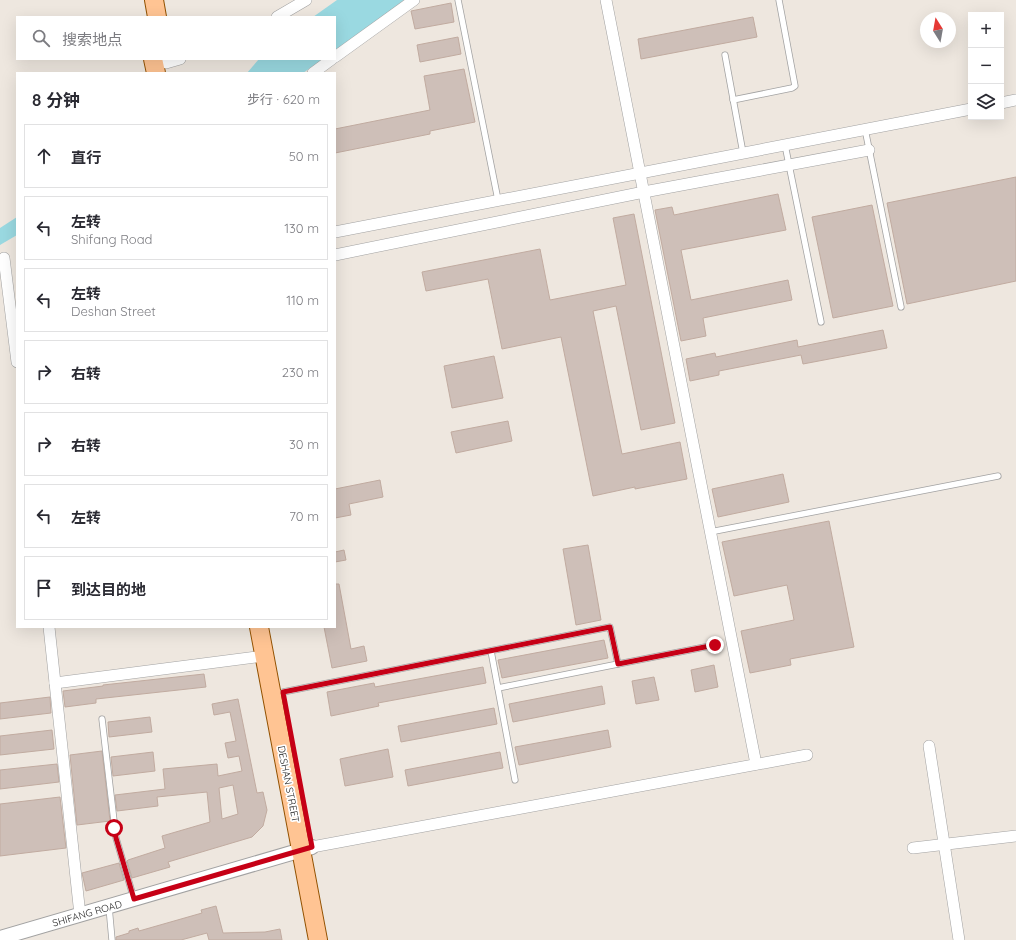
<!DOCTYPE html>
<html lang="zh">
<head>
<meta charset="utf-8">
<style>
	body { margin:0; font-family:Quicksand,"Noto Sans SC",sans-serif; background:#f2f2f3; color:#2b2b33 }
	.controls { position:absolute; right:12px; top:12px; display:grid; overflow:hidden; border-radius:0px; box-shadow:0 4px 16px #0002 }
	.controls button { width:36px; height:36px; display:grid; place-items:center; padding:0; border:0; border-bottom:1px solid #e1e1e2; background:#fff; color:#2b2b33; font:20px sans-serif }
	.compass { position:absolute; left:920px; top:12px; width:36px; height:36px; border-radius:50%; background:#fff; box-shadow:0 4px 16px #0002; rotate:349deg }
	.stop { position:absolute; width:12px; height:12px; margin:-9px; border:3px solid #c60016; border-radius:50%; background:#fff }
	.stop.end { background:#c60016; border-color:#fff; box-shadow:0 1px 4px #0008 }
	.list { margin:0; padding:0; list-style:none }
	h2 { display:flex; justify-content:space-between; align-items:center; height:52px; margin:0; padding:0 16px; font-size:17px }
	h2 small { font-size:13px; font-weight:400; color:#7c7c81 }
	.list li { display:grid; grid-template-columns:26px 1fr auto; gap:12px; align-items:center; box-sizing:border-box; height:64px; margin:0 8px 8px; padding:0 8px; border:1px solid #e1e1e2; border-radius:0px }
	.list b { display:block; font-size:15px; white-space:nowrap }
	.list p { margin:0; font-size:13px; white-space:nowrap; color:#7c7c81 }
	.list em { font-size:13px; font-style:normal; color:#7c7c81 }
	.icon { flex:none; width:22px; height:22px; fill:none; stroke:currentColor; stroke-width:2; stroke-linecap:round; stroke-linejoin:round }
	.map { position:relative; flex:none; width:1016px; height:940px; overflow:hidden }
	.search { position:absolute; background:#fff; box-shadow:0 4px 16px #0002; left:16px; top:16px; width:320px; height:44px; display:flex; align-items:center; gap:10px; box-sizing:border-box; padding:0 14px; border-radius:0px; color:#7c7c81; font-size:15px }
	.panel { position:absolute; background:#fff; box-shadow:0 4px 16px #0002; left:16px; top:72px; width:320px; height:556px; border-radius:0px }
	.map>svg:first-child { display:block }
	.water { fill:#9ad9e1 }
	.building { fill:#cebfb8; stroke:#c1aba0; fill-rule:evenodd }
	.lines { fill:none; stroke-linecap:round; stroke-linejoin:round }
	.service-casing { stroke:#a2a2a2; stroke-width:7 }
	.minor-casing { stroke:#a2a2a2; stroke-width:12 }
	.tertiary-casing { stroke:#a2a2a2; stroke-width:16 }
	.primary-casing { stroke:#925100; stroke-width:20 }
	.service { stroke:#fff; stroke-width:5.5 }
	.minor { stroke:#fff; stroke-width:11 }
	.tertiary { stroke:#fff; stroke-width:14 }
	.primary { stroke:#ffc493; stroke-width:18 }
	.route { stroke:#c60016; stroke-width:5 }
	.labels { text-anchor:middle; stroke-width:3.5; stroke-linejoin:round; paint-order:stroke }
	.street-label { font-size:10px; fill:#1b1b1b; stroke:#fff }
</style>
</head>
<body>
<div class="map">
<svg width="1016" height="940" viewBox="0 0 1016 940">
	<rect width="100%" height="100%" fill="#eee7df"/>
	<g class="water">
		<path d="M337 0H404L361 33 335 51V17H313Z"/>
		<path d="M259 59H323L303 73H247Z"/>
		<path d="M17 217V235L0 245V228Z"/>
	</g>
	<g class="building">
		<path d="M451 3 454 22 415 29 411 11Z"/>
		<path d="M753 17 757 37 641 59 638 39Z"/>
		<path d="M458 37 461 54 420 62 417 45Z"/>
		<path d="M464 69 475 122 430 131V134L335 153V129L430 110 424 76Z"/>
		<path d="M1016 177V281L907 304 887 203Z"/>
		<path d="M778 194 786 230 681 250 691 300 788 280 792 300 703 318 706 336 681 341 655 210 672 207 674 215Z"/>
		<path d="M872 205 893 306 833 318 812 217Z"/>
		<path d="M634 214 675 423 641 430 616 306 593 311 622 454 680 442 687 479 635 489V487L593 496 561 337 502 349 488 279 426 291 422 272 540 249 550 300 626 285 613 218Z"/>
		<path d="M883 330 887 348 803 364 801 355 719 371V375L690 381 686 359 715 353 716 357 797 340 798 347Z"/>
		<path d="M494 356 503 398 452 408 444 366Z"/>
		<path d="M508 421 512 441 456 453 451 432Z"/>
		<path d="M783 474 789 502 718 517 712 489Z"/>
		<path d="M380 480 383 497 349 504 351 515 335 518V489Z"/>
		<path d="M829 521 854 647 790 659 791 665 750 673 741 631 794 620 787 585 734 596 722 542Z"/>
		<path d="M588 545 601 620 576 625 563 549Z"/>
		<path d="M344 550 346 560 335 562V552Z"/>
		<path d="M335 584H339L351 649 364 646 367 661 332 668 324 627H335Z"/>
		<path d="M604 640 608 658 502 678 498 660Z"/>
		<path d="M714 665 718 687 695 692 691 670Z"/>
		<path d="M483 667 486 683 378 703 379 706 331 716 327 692 374 683 375 687Z"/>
		<path d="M204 674 206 687 96 699V703L65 707 63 691 103 686V685Z"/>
		<path d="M654 677 659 700 636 704 632 681Z"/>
		<path d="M602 686 605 704 513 722 509 704Z"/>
		<path d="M50 697 51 713 0 719V703Z"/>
		<path d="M238 699 257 793 263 792 267 810 263 826 252 837 168 862 170 867 132 878 127 861 128 860 165 848 162 836 210 822 207 792 157 797 158 806 117 811 115 795 165 789 163 769 217 764 218 776 242 771 239 756 228 758 225 743 236 741 230 712 214 715 212 704ZM233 785 238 814 222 819 219 788Z"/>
		<path d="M494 708 497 724 401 742 398 726Z"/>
		<path d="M150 717 152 732 109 737 108 722Z"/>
		<path d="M52 730 54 749 0 755V736Z"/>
		<path d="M608 730 611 747 519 765 515 747Z"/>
		<path d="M388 749 393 777 345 786 340 759Z"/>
		<path d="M102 751 110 821 77 825 70 755Z"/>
		<path d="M153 752 155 771 113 776 111 757Z"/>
		<path d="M500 752 503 768 408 786 405 770Z"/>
		<path d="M57 764 59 782 0 789V770Z"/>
		<path d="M60 797 66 848 0 856V804Z"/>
		<path d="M119 863 124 880 86 891 82 873Z"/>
		<path d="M216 906 223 933 265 932 280 929 282 940H209L207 933 181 940H116V937L129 933V931L138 928 139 931 202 913 201 910Z"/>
	</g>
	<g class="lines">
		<g class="service-casing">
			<g id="service">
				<path d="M458 0 498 200"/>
				<path d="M725 55 743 153"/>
				<path d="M733 100 792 88 795 86 779 0"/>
				<path d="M865 129 901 307"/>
				<path d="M785 145 821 322"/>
				<path d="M710 532 998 476"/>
				<path d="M491 651 515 780"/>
				<path d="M498 688 618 664"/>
				<path d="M283 692 610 627 618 664 715 645"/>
				<path d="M102 719 116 838 134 899"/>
				<path d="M109 907 112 940"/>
			</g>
		</g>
		<g class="minor-casing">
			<g id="minor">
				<path d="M606 0 756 764"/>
				<path d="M277 17 306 0"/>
				<path d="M335 57 414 0"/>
				<path d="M166 63 180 59"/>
				<path d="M313 73 332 59"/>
				<path d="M1001 103 1016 100"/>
				<path d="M335 232 971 109"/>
				<path d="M335 255 644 192 869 150"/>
				<path d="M4 258 17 362"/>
				<path d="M49 627 80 915"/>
				<path d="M55 683 264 656"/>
				<path d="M929 746 959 940"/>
				<path d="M312 847 807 755"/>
				<path d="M913 848 1016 836"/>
			</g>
		</g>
		<g class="tertiary-casing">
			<path id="tertiary" d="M0 938 312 847"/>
		</g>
		<g class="primary-casing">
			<g id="primary">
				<path d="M154 0 157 17"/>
				<path d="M153 59 156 73"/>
				<path d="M259 627 318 940"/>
			</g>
		</g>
		<use href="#service" class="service"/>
		<use href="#minor" class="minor"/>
		<use href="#tertiary" class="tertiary"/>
		<use href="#primary" class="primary"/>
	</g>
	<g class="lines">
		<path class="route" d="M114 828 116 838 134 899 312 847 283 692 610 627 618 664 715 645"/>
	</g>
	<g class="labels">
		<g class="street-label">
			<text transform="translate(289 784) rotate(79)" y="4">DESHAN STREET</text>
			<text transform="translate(87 913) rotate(-16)" y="4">SHIFANG ROAD</text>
		</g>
	</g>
</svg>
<div class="controls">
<button>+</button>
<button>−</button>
<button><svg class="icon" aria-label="layers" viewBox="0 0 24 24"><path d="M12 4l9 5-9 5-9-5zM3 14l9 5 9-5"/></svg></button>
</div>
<svg class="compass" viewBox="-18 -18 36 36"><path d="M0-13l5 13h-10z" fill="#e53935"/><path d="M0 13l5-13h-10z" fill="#7c7c81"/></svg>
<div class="stop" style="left:114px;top:828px"></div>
<div class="stop end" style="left:715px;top:645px"></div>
<div class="search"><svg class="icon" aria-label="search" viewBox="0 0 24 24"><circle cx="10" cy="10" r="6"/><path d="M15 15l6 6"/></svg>搜索地点</div>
<section class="panel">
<h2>8 分钟<small>步行 · 620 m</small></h2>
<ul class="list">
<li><svg class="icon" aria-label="ahead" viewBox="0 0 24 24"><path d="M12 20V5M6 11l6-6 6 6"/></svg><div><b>直行</b></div><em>50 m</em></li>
<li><svg class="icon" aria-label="left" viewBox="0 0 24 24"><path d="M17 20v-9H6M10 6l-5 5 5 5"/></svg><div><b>左转</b><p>Shifang Road</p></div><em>130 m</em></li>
<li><svg class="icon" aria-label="left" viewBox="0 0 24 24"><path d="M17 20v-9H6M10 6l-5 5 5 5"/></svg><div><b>左转</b><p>Deshan Street</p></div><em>110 m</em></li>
<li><svg class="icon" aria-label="right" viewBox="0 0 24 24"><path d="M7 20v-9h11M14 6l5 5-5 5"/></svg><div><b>右转</b></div><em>230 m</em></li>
<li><svg class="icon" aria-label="right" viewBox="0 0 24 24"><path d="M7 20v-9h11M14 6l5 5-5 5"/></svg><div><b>右转</b></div><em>30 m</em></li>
<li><svg class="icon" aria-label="left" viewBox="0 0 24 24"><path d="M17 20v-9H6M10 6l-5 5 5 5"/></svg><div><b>左转</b></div><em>70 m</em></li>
<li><svg class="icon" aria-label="arrive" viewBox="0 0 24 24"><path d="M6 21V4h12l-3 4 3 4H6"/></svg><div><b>到达目的地</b></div></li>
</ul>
</section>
</div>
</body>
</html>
